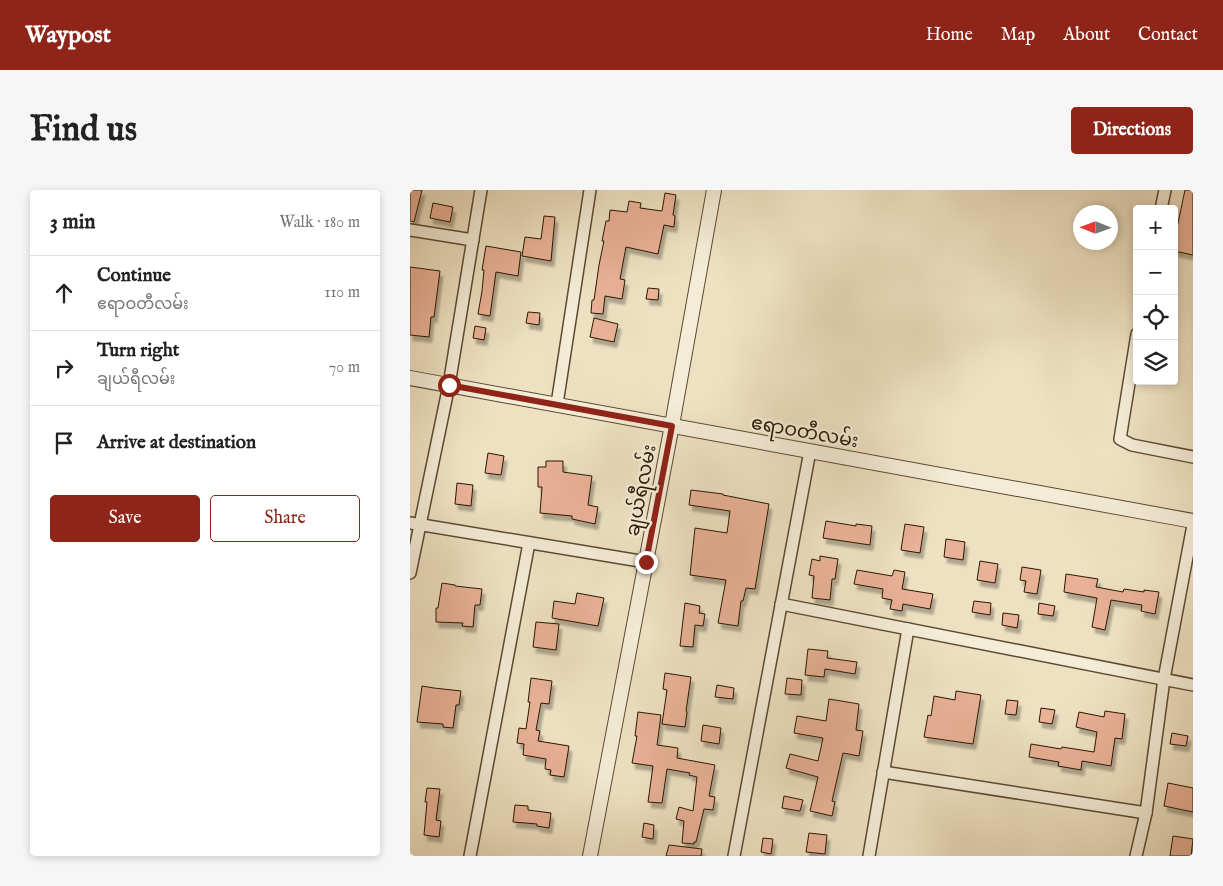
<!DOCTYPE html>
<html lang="en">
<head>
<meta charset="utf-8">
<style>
	body { margin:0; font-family:"IM FELL English","Noto Sans Myanmar",serif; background:#f6f6f6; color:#222 }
	.controls { position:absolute; right:15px; top:15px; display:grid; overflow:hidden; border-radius:5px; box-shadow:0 2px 8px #0003 }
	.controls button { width:45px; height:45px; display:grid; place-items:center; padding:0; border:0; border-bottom:1px solid #e0e0e0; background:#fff; color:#222; font:25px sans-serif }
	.compass { position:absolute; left:663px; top:15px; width:45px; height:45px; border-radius:50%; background:#fff; box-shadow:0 2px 8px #0003; rotate:271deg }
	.stop { position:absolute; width:15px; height:15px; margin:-11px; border:4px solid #8f2418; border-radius:50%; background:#fff }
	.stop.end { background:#8f2418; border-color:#fff; box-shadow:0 1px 5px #0008 }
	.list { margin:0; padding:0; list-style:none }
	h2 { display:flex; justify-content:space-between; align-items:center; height:65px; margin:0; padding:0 20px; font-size:21px }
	h2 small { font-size:16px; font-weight:400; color:#767676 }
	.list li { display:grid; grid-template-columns:32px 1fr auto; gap:15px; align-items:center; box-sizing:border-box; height:75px; padding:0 20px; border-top:1px solid #e0e0e0 }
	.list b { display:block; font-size:19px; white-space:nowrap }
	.list p { margin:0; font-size:16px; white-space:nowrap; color:#767676 }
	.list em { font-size:16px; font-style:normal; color:#767676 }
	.actions { display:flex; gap:10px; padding:15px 20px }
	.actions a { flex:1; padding:11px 0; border:1px solid #8f2418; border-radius:5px; text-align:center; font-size:18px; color:#8f2418 }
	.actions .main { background:#8f2418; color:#fff }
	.icon { flex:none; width:28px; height:28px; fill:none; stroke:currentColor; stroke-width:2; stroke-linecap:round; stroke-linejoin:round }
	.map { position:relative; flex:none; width:783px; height:666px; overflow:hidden; border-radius:5px }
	header { display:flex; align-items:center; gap:30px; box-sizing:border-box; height:70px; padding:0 25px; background:#8f2418; color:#fff }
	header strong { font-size:24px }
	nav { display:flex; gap:28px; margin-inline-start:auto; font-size:18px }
	.intro { display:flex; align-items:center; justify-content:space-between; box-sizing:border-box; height:120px; padding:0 30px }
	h1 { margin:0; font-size:35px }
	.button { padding:12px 22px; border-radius:5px; background:#8f2418; color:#fff; font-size:18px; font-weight:700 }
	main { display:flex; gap:30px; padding:0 30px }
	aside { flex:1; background:#fff; border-radius:5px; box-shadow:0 2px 8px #0003 }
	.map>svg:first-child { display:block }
	.building { fill:#e9b196; stroke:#281701; filter:url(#shadow) }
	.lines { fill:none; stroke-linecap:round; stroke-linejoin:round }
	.minor-casing { stroke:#5a4a31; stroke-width:14 }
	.tertiary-casing { stroke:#5a4a31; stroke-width:16 }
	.minor { stroke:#f4ecd7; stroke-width:11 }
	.tertiary { stroke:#f4ecd7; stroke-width:14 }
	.route { stroke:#8f2418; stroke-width:6 }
	.labels { text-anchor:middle; stroke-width:5; stroke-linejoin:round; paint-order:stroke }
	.street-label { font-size:19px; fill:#281701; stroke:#f4ecd7 }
</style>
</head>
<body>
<header>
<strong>Waypost</strong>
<nav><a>Home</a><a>Map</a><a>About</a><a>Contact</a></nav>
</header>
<div class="intro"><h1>Find us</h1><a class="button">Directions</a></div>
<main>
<aside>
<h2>3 min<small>Walk · 180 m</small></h2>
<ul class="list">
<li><svg class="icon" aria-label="ahead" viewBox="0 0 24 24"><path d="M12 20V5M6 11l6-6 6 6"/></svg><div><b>Continue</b><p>ဧရာဝတီလမ်း</p></div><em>110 m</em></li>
<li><svg class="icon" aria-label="right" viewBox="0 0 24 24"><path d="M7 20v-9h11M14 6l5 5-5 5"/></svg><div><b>Turn right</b><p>ချယ်ရီလမ်း</p></div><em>70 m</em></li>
<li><svg class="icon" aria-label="arrive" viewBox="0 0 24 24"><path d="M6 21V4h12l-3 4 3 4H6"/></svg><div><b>Arrive at destination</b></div></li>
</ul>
<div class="actions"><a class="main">Save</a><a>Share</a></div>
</aside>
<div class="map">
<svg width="783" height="666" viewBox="0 0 783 666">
	<defs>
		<filter id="shadow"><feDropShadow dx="3" dy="5.5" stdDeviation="1" flood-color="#0004"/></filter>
	</defs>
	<rect width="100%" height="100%" fill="#eee1c2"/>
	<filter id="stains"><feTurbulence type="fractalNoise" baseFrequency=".004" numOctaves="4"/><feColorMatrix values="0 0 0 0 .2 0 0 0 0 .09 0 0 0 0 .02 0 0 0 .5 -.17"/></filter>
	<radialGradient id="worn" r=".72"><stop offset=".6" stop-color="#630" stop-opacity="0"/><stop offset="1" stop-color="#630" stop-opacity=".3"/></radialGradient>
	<g class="building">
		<path d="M0 0H12L4 32 0 31Z"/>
		<path d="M775 0H783V65L764 61V52Z"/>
		<path d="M255 3 266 5 263 25 265 26 264 37 254 35 248 64 216 57 210 89 215 90 212 109 195 106 193 124 181 123 182 110H184L189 75 194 51H192L196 31H199L200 20 217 22 219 11 231 13 230 18 252 21Z"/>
		<path d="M23 13 43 17 40 32 20 28Z"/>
		<path d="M134 26 145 27 141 71 112 66 115 47 131 49Z"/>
		<path d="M76 56 111 62 108 86 86 82 80 126 68 124 72 101 74 80H72Z"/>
		<path d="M0 77 30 81 24 127H21L19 147 0 145Z"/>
		<path d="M238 98 249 99 248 110 236 109Z"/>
		<path d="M118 122 130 123 129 135 116 133Z"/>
		<path d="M184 128 208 134 204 152 180 147Z"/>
		<path d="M65 136 76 138 74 150 63 148Z"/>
		<path d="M78 263 94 266 91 285 75 283Z"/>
		<path d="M136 271H153V282L182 286 178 315 188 317 185 334 162 329V326L130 323 132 297H128V277H136Z"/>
		<path d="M47 293 63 295 61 316 45 314Z"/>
		<path d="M281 300 313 304V305L359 314 345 399 336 398 333 411H331L328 436 308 433 316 390 280 385 285 338 317 343 320 321 279 315Z"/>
		<path d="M416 331 446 336V334L462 336 460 355 413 348Z"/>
		<path d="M495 334 514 337 510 363 491 360Z"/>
		<path d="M536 349 555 352 553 370 534 367Z"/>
		<path d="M410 366 428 369 425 389H422L420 410 402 408 404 386 399 385 402 369 410 371Z"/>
		<path d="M570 371 588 374 585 393 567 390Z"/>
		<path d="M612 377 631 380 627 404 614 402 616 391 610 390Z"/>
		<path d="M447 380 482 386 484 380 495 382 492 399 523 404 520 419 493 414 492 421 480 419 482 410 472 408 473 399 444 394Z"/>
		<path d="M656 384 688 389 686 397 713 402 714 399 734 402V400L749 402 745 424 731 421 732 415 701 410 695 440 682 437 687 408 654 402Z"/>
		<path d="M32 393 45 395V396L72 399 70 415H65L63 437 52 436 53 433 26 432V418H28Z"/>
		<path d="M167 403 194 408 188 436 142 428 144 411 165 414Z"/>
		<path d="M564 411 581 413 580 425 562 422Z"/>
		<path d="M275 413 290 416 289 423 295 424 293 436 285 435 283 457 270 456Z"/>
		<path d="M629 413 645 416 643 426 628 424Z"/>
		<path d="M593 423 609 425 607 438 592 435Z"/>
		<path d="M126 432 149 434 146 460 123 457Z"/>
		<path d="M398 459 418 461 417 468 447 472 445 484 415 479 414 487 395 485Z"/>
		<path d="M255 483 281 487 276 521 277 522 275 537 252 534 257 500 253 499Z"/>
		<path d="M121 488 142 491 139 514 131 513 126 540 130 541 128 551 159 556 154 587 140 585 141 580 135 579 136 569 113 565 114 554 107 553 109 538 116 539 120 512H118Z"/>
		<path d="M377 488 392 490 391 505 375 504Z"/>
		<path d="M307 495 324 498 323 509 305 507Z"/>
		<path d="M12 496 24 498 51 501 49 515H46L43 538 33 537V534L7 532Z"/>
		<path d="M546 501 571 505 563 554 514 547 518 525 521 526 524 506 545 510Z"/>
		<path d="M419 509 449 514 446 540 453 541 449 566 433 563 422 611 425 612 422 626 400 621 408 587 376 578 380 564 408 571 413 548 384 543 387 526 416 531Z"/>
		<path d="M597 510 608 511 606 525 595 524Z"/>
		<path d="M631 518 645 520 642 534 629 532Z"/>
		<path d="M695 521 715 524 712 549 705 548 701 576 672 571 671 580 648 576 649 572 619 567 621 554 651 559 652 557 684 562 687 542 666 537 669 522 694 527Z"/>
		<path d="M228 522 251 525 247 555 268 558 267 568 305 575 299 606 305 607 303 620 294 619 286 652H284V654L272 653 274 631 266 629 269 617 283 621 287 587 279 585 280 583 257 579 252 613 238 612 243 576 222 573 227 546H225Z"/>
		<path d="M293 535 311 538 309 554 291 551Z"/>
		<path d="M762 543 778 546 776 556 760 554Z"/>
		<path d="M758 593 783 598V622L754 616Z"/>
		<path d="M17 598 30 599 26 630 31 631 29 647 14 645 17 612H15Z"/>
		<path d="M374 606 393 610 390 621 372 618Z"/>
		<path d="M105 615 118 616V620L141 623 139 638 127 636V634L103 632Z"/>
		<path d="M234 633 244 635 243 649 232 647Z"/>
		<path d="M399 643 417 645 415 664 396 662Z"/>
		<path d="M763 646 783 649 781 666H760Z"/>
		<path d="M353 648 363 649 361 664 351 662Z"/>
		<path d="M259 655 292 659 291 666H256Z"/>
	</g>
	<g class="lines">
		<g class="minor-casing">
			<g id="minor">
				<path d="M751 19 755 0"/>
				<path d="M0 40 63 50"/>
				<path d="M727 144 710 249 722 255 783 267"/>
				<path d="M147 214 180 0"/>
				<path d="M0 333 236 372"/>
				<path d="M0 383 39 195 71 0"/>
				<path d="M371 414 783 495"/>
				<path d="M473 582 736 623"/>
				<path d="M60 666 119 353"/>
				<path d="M324 666 400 261"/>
				<path d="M459 666 498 439"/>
				<path d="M726 666 736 623 754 489 783 335"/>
			</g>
		</g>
		<g class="tertiary-casing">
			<g id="tertiary">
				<path d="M0 188 783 331"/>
				<path d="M180 666 262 235 304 0"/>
			</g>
		</g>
		<use href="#minor" class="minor"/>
		<use href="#tertiary" class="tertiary"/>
	</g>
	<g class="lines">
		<path class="route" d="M39 195 262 236 236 372"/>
	</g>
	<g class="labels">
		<g class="street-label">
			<text transform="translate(395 241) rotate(10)" y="7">ဧရာဝတီလမ်း</text>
			<text transform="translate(230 300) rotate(-79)" y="7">ချယ်ရီလမ်း</text>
		</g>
	</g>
	<rect width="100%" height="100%" filter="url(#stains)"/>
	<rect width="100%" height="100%" fill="url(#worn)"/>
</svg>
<div class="controls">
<button>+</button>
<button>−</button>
<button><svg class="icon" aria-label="locate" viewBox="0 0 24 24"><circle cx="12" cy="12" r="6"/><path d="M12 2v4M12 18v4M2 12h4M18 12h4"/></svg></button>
<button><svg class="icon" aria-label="layers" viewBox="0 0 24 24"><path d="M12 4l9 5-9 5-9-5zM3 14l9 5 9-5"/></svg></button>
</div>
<svg class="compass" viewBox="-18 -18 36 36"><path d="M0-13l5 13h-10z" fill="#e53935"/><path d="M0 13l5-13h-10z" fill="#767676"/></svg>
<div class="stop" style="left:39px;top:195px"></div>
<div class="stop end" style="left:236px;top:372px"></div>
</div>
</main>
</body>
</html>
